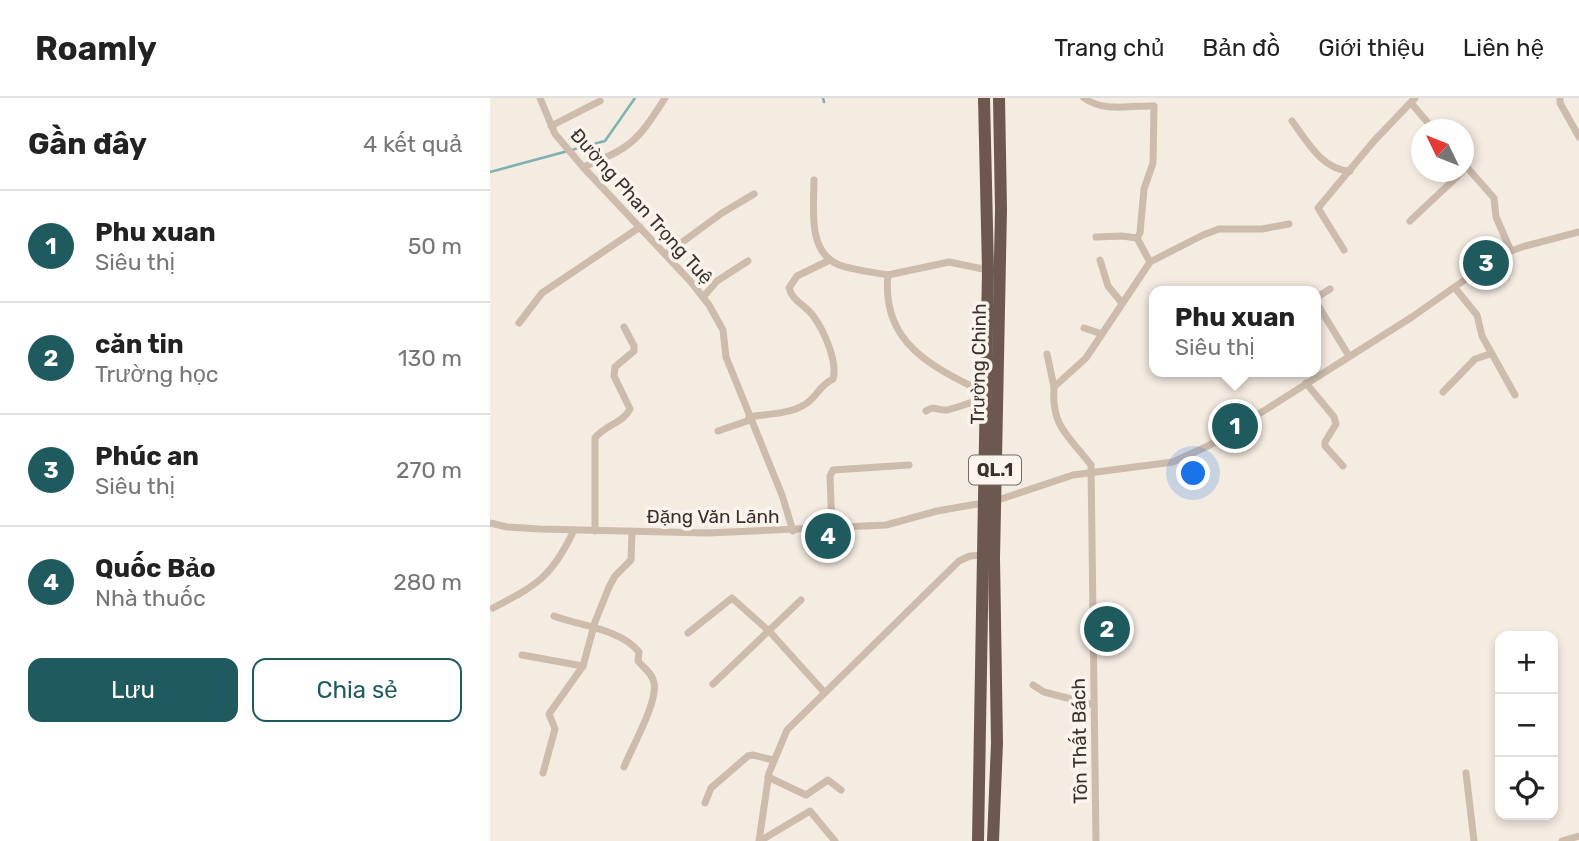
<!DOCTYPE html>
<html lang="vi">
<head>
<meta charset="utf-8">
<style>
	body { margin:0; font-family:Rubik,sans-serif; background:#f6f6f6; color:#222 }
	.controls { position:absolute; right:21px; bottom:21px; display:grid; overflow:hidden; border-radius:14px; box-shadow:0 4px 10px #0003 }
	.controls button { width:63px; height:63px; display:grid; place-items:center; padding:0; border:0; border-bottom:2px solid #e0e0e0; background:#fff; color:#222; font:35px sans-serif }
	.compass { position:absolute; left:921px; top:21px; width:63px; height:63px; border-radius:50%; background:#fff; box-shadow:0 4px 10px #0003; rotate:313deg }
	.you { position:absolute; left:704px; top:376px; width:24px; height:24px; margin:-18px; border:5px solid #fff; border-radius:50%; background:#1a73e8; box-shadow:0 0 0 10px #1a73e833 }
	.badge { display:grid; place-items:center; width:46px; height:46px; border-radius:50%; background:#1f5a5e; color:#fff; font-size:23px; font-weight:700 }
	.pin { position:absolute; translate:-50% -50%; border:4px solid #fff; box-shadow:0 2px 7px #0006 }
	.popup { position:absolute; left:659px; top:188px; width:172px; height:91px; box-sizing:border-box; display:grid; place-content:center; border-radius:14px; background:#fff; filter:drop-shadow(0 2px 5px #0005); font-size:23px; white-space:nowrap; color:#767676 }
	.popup b { font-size:26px; color:#222 }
	.popup::after { content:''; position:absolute; left:50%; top:100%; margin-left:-14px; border:14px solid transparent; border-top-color:#fff }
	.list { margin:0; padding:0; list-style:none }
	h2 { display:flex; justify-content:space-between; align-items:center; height:91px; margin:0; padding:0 28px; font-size:30px }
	h2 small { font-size:23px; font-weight:400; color:#767676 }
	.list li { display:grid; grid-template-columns:46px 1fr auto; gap:21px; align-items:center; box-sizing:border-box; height:112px; padding:0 28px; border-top:2px solid #e0e0e0 }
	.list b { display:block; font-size:26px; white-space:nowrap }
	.list p { margin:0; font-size:23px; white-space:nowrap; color:#767676 }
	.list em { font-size:23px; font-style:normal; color:#767676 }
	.actions { display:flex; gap:14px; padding:21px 28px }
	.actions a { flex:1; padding:16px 0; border:2px solid #1f5a5e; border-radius:14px; text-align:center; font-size:24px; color:#1f5a5e }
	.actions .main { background:#1f5a5e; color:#fff }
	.icon { flex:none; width:38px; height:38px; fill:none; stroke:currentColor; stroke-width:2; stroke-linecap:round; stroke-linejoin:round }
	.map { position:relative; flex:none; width:1089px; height:743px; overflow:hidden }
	header { display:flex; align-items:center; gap:42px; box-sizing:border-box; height:98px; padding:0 35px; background:#fff; border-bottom:2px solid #e0e0e0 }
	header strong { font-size:33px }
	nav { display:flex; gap:38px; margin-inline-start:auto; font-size:24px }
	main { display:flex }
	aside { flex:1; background:#fff }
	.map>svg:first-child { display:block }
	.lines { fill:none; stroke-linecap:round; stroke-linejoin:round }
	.stream { stroke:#7fb0b2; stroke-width:2.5 }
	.minor { stroke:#cdbbac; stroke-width:7 }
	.trunk { stroke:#6c584f; stroke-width:12 }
	.labels { text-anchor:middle; stroke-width:7; stroke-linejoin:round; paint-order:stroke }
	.shield { fill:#fbf5ee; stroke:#756b66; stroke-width:2 }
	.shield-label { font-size:18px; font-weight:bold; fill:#3b302b }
	.street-label { font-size:19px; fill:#3b302b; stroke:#fbf5ee }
</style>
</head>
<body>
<header>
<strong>Roamly</strong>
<nav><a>Trang chủ</a><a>Bản đồ</a><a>Giới thiệu</a><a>Liên hệ</a></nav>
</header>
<main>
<aside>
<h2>Gần đây<small>4 kết quả</small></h2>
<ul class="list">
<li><span class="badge">1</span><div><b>Phu xuan</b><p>Siêu thị</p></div><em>50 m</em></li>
<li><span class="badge">2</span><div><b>căn tin</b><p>Trường học</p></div><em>130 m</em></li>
<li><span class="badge">3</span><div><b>Phúc an</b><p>Siêu thị</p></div><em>270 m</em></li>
<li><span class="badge">4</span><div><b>Quốc Bảo</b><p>Nhà thuốc</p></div><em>280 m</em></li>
</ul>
<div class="actions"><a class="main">Lưu</a><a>Chia sẻ</a></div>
</aside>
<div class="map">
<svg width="1089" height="743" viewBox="0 0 1089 743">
	<rect width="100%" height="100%" fill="#f4ebe1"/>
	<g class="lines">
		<g class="stream">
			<path d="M333 0 334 4"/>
			<path d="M0 74 115 43 145 0"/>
		</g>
		<g class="minor">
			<path d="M50 0 65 36 93 69 201 184 219 207 233 232 236 259 292 397 303 433"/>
			<path d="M594 0C615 15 640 7 664 8L663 65 654 91 650 135 647 140 660 164"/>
			<path d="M1070 0V5L1089 39"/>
			<path d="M922 6 944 32"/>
			<path d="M802 23C817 43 832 72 860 73"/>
			<path d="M61 28 110 3"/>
			<path d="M974 66 1004 100 1006 119 1021 153"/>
			<path d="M93 69C140 51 148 43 175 0"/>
			<path d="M324 82C324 110 317 154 349 167 363 172 382 174 398 177 391 245 442 269 495 295"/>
			<path d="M920 123 972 74"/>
			<path d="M606 139 632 138 647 140"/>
			<path d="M854 152 828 110 884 43 925 0"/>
			<path d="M176 156 232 115 264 96"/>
			<path d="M610 162 618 188 632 205"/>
			<path d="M398 177 459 164 498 172"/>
			<path d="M965 190 987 217 992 238 1025 297"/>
			<path d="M213 199 227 183 258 163"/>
			<path d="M826 200 840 191"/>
			<path d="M826 204 859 258"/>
			<path d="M29 225 52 195 150 129"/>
			<path d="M594 230 612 236"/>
			<path d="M557 256 564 289"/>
			<path d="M816 285 844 319 846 326 835 344V348L853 368"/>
			<path d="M953 294 985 261 1000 256"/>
			<path d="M436 313C445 307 448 313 457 312 470 309 482 303 495 301"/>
			<path d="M259 319C276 316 299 316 314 307 327 300 328 288 343 281 348 264 334 233 324 219 316 207 303 204 299 190L307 178 340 162"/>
			<path d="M228 333 260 322"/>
			<path d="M0 425 17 429 49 431 218 435 396 427 447 413 505 403 583 377 683 364 720 347 922 219 1010 157 1032 149 1089 134"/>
			<path d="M342 430 340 378 343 372 419 367"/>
			<path d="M105 433V340C115 327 133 325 140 311L124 278 125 269 144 253V248L134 229"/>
			<path d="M3 510C47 487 62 479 84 432"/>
			<path d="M64 518C90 528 131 531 149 554L148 563C154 570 163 576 164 585 168 604 142 649 134 669"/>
			<path d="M198 535 242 500 280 534 334 594"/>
			<path d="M32 557 93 568"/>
			<path d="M223 586 311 502"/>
			<path d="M543 587 554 594 604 607"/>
			<path d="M53 675 65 631 59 616 93 568 105 524 119 489 125 478 141 462 142 434"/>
			<path d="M976 675 984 743"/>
			<path d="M278 679 316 697 338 682 351 692"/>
			<path d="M215 705 221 690 258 658 263 657 283 662"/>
			<path d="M269 743 279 675 297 632 469 463 480 458 493 457"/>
			<path d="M270 743 320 713 345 743"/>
			<path d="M606 743 601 367C579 338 561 329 564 289L596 260 660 164 713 137 729 131H772L799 126"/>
			<path d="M1072 743 1089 738"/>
		</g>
		<g class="trunk">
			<path d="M488 743 498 172 494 0"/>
			<path d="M503 743 507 645 504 460 511 111 509 0"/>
		</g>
	</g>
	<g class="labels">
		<rect class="shield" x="479" y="357.5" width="52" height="29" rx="5"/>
		<g class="shield-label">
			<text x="505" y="378">QL.1</text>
		</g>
		<g class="street-label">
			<text transform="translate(152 108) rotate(48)" y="7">Đường Phan Trọng Tuệ</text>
			<text transform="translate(488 266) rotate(-89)" y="7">Trường Chinh</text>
			<text x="223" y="425">Đặng Văn Lãnh</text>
			<text transform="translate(589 643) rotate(-91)" y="7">Tôn Thất Bách</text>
		</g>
	</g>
</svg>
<div class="controls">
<button>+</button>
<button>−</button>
<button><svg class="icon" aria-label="locate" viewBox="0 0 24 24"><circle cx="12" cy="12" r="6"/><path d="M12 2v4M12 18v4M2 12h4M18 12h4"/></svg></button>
</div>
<svg class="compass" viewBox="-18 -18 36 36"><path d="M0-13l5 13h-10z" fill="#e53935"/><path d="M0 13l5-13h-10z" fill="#767676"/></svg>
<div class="you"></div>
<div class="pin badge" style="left:745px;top:328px">1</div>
<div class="popup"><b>Phu xuan</b>Siêu thị</div>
<div class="pin badge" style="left:617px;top:531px">2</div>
<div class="pin badge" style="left:996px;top:165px">3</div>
<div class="pin badge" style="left:338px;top:438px">4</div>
</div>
</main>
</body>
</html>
